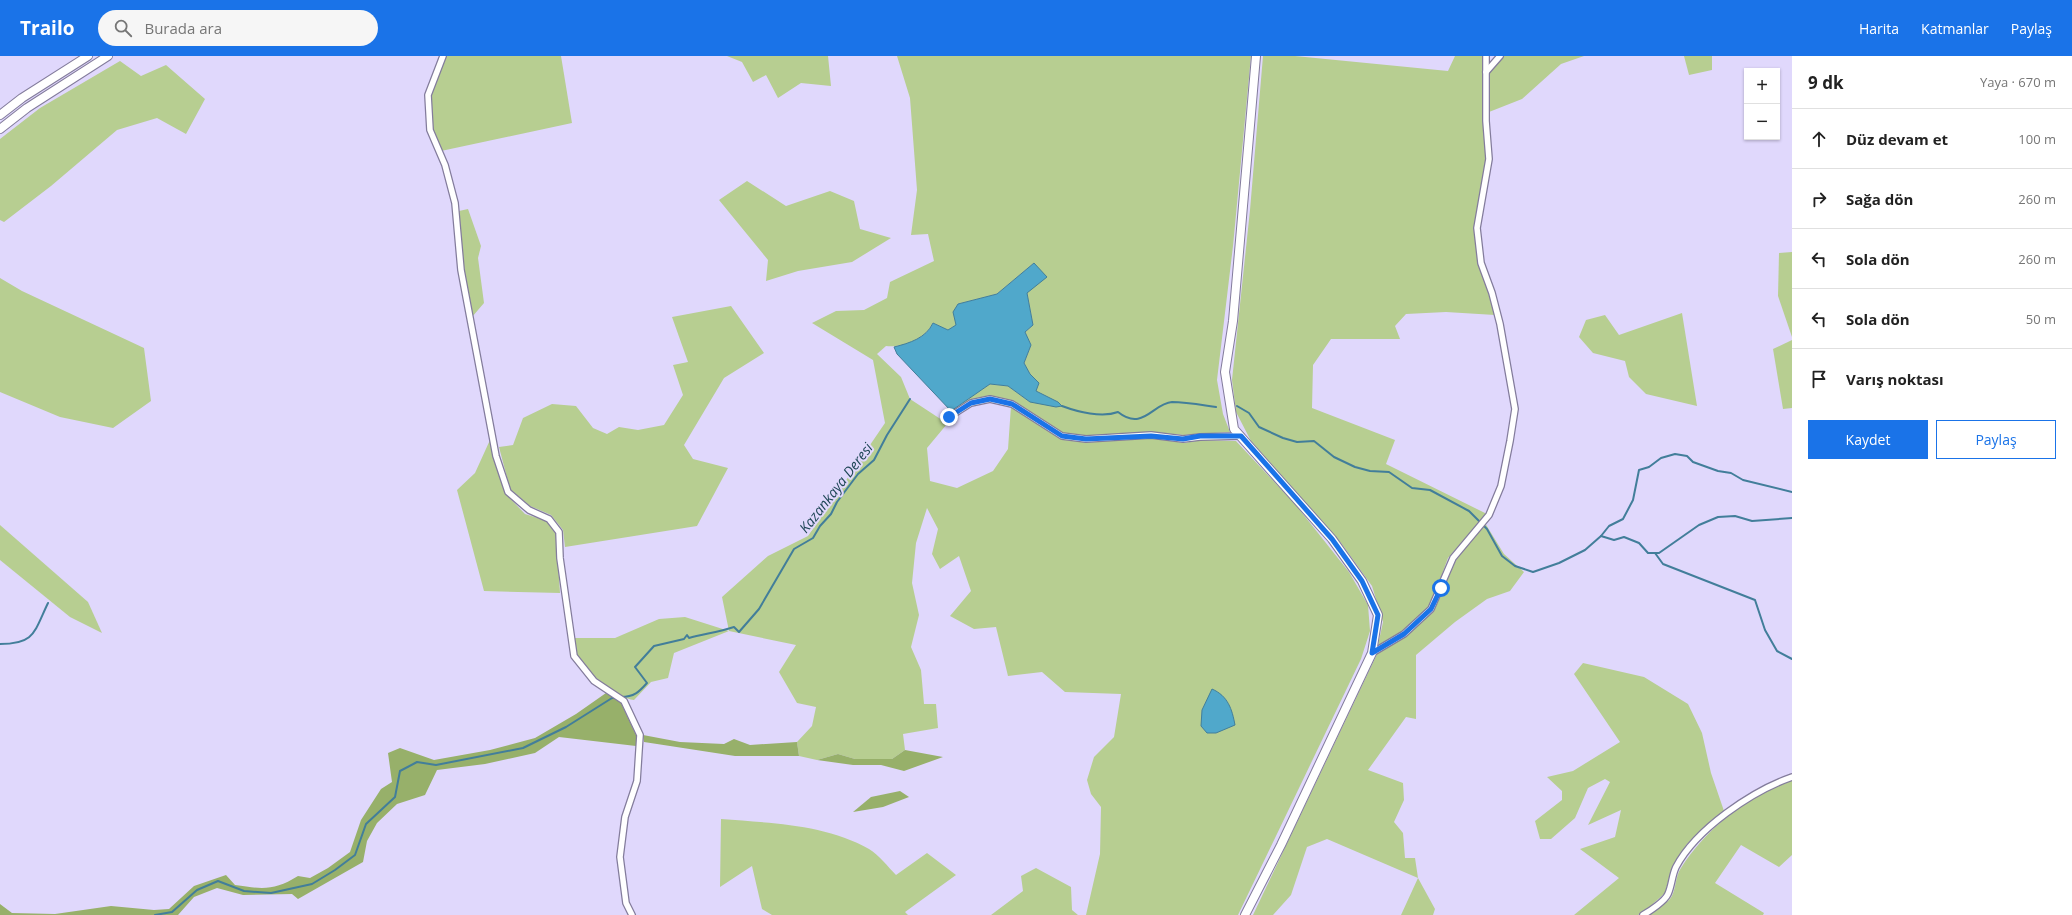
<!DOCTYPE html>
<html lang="tr">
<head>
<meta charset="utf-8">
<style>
	body { margin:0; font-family:"Open Sans",sans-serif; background:#f6f6f6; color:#222 }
	.controls { position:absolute; right:12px; top:12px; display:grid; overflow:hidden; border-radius:0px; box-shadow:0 1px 3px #0004 }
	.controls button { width:36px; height:36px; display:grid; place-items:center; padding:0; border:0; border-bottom:1px solid #e0e0e0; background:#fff; color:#222; font:20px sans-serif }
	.stop { position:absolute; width:12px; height:12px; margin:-9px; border:3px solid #1a73e8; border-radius:50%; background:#fff }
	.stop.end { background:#1a73e8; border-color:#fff; box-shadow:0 1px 4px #0008 }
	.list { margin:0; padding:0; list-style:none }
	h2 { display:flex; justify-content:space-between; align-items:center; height:52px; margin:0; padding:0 16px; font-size:17px }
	h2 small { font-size:13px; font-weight:400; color:#767676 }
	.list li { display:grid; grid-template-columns:26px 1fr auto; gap:12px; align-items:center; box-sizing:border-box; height:60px; padding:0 16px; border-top:1px solid #e0e0e0 }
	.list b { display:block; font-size:15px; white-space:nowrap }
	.list em { font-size:13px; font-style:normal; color:#767676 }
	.actions { display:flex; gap:8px; padding:12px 16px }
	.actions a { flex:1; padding:9px 0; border:1px solid #1a73e8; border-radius:0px; text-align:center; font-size:14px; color:#1a73e8 }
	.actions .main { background:#1a73e8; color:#fff }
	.icon { flex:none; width:22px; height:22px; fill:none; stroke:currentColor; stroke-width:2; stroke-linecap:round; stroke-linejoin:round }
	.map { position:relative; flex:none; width:1792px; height:859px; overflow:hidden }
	header { display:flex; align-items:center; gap:24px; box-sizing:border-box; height:56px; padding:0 20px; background:#1a73e8; color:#fff }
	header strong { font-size:19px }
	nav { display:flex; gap:22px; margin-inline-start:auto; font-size:14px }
	.search { width:280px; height:36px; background:#f6f6f6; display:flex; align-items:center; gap:10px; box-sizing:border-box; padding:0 14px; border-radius:22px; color:#767676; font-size:15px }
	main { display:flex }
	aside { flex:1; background:#fff }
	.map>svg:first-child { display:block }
	.green { fill:#b7ce91 }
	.forest { fill:#97b06a }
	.water { fill:#50a8cb; stroke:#427e9a }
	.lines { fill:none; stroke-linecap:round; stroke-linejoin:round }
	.stream { stroke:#427e9a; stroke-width:2 }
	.street-casing { stroke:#837c9c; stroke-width:8 }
	.secondary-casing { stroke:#837c9c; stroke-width:10 }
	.street { stroke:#fff; stroke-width:5.5 }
	.secondary { stroke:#fff; stroke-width:8 }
	.route { stroke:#1a73e8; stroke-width:5 }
	.labels { text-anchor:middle; stroke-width:4; stroke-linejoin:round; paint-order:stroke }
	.water-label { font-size:14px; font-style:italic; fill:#204757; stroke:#e0d8fc }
</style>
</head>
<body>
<header>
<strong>Trailo</strong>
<div class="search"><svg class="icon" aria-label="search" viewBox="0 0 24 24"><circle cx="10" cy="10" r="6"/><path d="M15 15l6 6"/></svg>Burada ara</div>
<nav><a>Harita</a><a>Katmanlar</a><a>Paylaş</a></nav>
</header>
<main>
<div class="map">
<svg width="1792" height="859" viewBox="0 0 1792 859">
	<rect width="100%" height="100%" fill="#e0d8fc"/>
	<g class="green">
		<path d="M446 0H561L572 67 441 95 432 73 430 40Z"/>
		<path d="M727 0H828L831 30 801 27 778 42 766 19 753 26 742 6Z"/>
		<path d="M897 0H1251L1233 190 1217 324 1223 358 1230 376 1184 379 1146 376 1085 381 1063 378 1033 359 990 341 953 357 951 355 990 328 1008 330 1030 346H1058L1035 335 1039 327 1030 318 1024 307 1031 289 1025 276 1033 269 1027 237 1034 207 997 238 958 248 956 269 948 274 933 267C925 283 905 292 886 290L877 298 901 321 910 343 942 364 952 362 927 392 930 425 957 432 993 415 1008 393 1011 350 1061 383 1086 386 1121 382H1152L1184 387 1201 384 1236 385 1295 448 1349 516 1368 549 1370 575 1361 603 1238 859H1086L1100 798 1101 751 1091 738 1087 724 1094 701 1114 681 1121 638 1065 636 1042 616 1008 620 996 571 974 573 950 560 971 535 959 500 940 513 932 498 938 473 927 452 916 487 912 527 919 559 911 591 921 614 924 648H936L938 672 903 678 905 694 892 703H855L838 698 817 704 799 700 797 686 812 670 816 651 797 647 779 616 796 589 729 575 674 597 668 622 651 626 634 644C618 643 582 613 576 598 574 593 574 587 574 582H615L659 563 685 561 729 575 722 541 768 500 808 480 885 367 873 304 812 267 836 255 864 254 887 242 890 226 934 205 928 178 911 179 917 134 910 42Z"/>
		<path d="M1263 0H1295L1448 15 1455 0H1483L1486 107 1475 173 1495 259 1446 256 1406 258 1395 270 1400 283H1331L1313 309 1312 352 1395 384 1386 408 1487 458 1448 502 1430 551 1403 576 1378 589 1383 566 1372 530 1341 487 1251 385 1236 356 1232 324 1250 154Z"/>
		<path d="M1504 0H1584L1561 8 1522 43 1489 56V17Z"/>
		<path d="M1684 0H1712V14L1689 19Z"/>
		<path d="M120 5 141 20 166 9 205 43 186 78 157 62 117 74 51 130 4 166 0 164V83L40 52Z"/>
		<path d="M747 125 786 150 830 135 854 145 860 173 891 182 852 206 798 215 766 225 768 204 719 144Z"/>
		<path d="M468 153 481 190 478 202 484 247 472 261 464 211 459 155Z"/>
		<path d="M1792 196V281L1778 240 1779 197Z"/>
		<path d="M0 222 22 235 144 292 151 345 113 372 60 361 0 336Z"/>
		<path d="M731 250 764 297 724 322 684 389 693 403 728 412 697 470 565 491 563 474 551 459 530 450 510 433 499 391 513 389 523 362 552 348 576 350 593 372 607 378 619 371 638 374 664 369 683 339 673 309 688 306 672 261Z"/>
		<path d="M1682 257 1697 350 1646 338 1629 321 1625 305 1593 297 1579 281 1586 264 1605 259 1619 279Z"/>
		<path d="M1792 284V352L1783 353 1773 293Z"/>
		<path d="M490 384 505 437 525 458 547 465 556 477 560 537 484 535 457 434 475 417Z"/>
		<path d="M1485 467 1504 498 1524 516 1510 535 1487 543 1455 566 1416 599V663L1406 661 1368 714 1403 727 1404 744 1394 766 1403 777 1405 802H1415L1418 822 1435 853 1433 859H1401L1418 822 1327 783 1307 791 1291 839 1273 859H1253L1378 596 1406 580 1434 555 1456 504Z"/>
		<path d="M0 469 88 546 102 577 70 561 0 504Z"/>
		<path d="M1583 607 1644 621 1688 648 1702 677 1711 717 1724 755 1687 788 1672 811 1665 837 1644 856 1638 859H1574L1619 822 1580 793 1615 781 1621 754 1588 769 1610 726 1605 723 1588 732 1575 762 1551 783H1540L1535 765 1562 744V735L1547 721 1573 715 1620 686 1574 618Z"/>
		<path d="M1792 724V799L1779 811 1741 789 1715 827 1764 857 1763 859H1647C1654 854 1664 849 1670 843 1676 836 1675 820 1681 812 1706 773 1748 739 1792 724Z"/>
		<path d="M721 763C770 767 826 768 869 793 879 799 888 811 896 819L927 797 956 819 905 856 908 859H772L762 853 752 810 720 831Z"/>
		<path d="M1036 812 1071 831 1072 854 1078 859H991L1023 835 1021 820Z"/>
	</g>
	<g class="forest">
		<path d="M606 637 621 647 636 679V690L559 681 535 697 485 708 437 714 425 739 397 748 377 767 367 785 363 806 298 843 292 838 243 839 217 832 194 841 178 859H0V848L12 857 55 858 111 850 154 854 169 853 194 830 226 819 235 829C262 833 274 835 298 820L310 822 328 812 350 796 361 764 381 733 392 726 388 697 400 692 434 704 490 694 535 682 576 658Z"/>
		<path d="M643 679 680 686 724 688 734 683 750 689 797 686 799 700H735L644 686Z"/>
		<path d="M905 694 943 701 904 715 881 709H853L817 704 838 698 855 703H892Z"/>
		<path d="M900 735 909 741 883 751 853 756 871 741Z"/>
	</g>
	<g class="water">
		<path d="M1034 207 1047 221 1027 237 1033 269 1025 276 1031 289 1024 307 1030 318 1039 327 1036 335 1058 346 1062 350 1056 351 1030 346 1008 330 990 328 951 355 897 298 894 291C910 287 926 282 933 267L948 274 956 269 953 256 958 248 997 238Z"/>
		<path d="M1212 633C1228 640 1232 653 1235 669L1216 677H1207L1201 670 1202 654Z"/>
	</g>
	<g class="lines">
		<g class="stream">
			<path d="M1062 350C1078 356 1102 362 1118 356 1143 376 1153 347 1172 346 1186 346 1202 349 1216 351"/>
			<path d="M1237 350 1249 357 1259 371 1283 382 1297 386 1314 385 1334 401 1355 411 1370 415 1389 416 1412 432 1430 434 1469 455 1487 473 1502 500 1515 510 1533 516 1559 507 1585 494 1601 480 1614 484 1624 481 1639 487 1648 497H1659L1699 469 1718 461 1735 460 1752 465 1792 462"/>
			<path d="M1601 480 1609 470 1623 463 1633 444 1639 414 1649 411 1661 402 1675 398 1687 400 1693 406 1718 415 1731 417 1743 424 1792 436"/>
			<path d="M1655 497 1663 508 1755 544 1765 574 1777 595 1792 603"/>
			<path d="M0 588C35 588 34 576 48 547"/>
			<path d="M621 641C634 641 639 636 647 627L635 611 654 590 684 583 687 579 689 582C704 578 719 576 734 571L739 576 759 553 794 493 813 482 820 470 831 458 837 446 858 418 874 404 887 379 910 343"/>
			<path d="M155 859 172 856 197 834 218 825 244 835 271 837 312 828 335 814 355 799 366 768 395 741 400 715 417 706 436 709 523 692 566 671 612 642H617"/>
		</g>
		<g class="street-casing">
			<g id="street">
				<path d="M443 0 428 39 430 74 445 109 455 147 461 214 496 400 508 436 529 454 549 463 559 476 560 502 574 600 594 625 624 645 640 679 637 725 625 761 620 801 626 847 632 859"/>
				<path d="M1486 16 1500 0"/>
				<path d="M949 361 971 347 990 343 1012 348 1062 380 1086 383 1151 379 1183 383 1200 381 1241 380"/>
				<path d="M1372 597 1404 578 1431 553 1453 502 1489 459 1501 430 1510 385 1515 353 1500 268 1492 237 1481 207 1477 172 1489 103 1486 65V0"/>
				<path d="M1643 859C1650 855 1665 845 1668 838 1672 829 1672 819 1676 811 1696 773 1752 735 1792 721"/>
			</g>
		</g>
		<g class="secondary-casing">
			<g id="secondary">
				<path d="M0 59 22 42 88 0"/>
				<path d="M0 73 27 52 108 0"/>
				<path d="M1245 859 1281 789 1372 597 1378 559 1362 525 1332 483 1234 373 1225 316 1233 265 1256 0"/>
			</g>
		</g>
		<use href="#street" class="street"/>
		<use href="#secondary" class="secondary"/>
	</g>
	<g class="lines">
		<path class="route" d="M949 361 971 347 990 343 1012 348 1062 380 1086 383 1151 380 1183 383 1200 380H1241L1332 483 1362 525 1378 559 1372 597 1404 578 1431 553 1441 532"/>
	</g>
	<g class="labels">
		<g class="water-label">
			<text transform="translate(836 432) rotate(-52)" y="5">Kazankaya Deresi</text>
		</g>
	</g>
</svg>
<div class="controls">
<button>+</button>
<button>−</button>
</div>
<div class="stop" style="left:1441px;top:532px"></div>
<div class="stop end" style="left:949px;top:361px"></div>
</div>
<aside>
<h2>9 dk<small>Yaya · 670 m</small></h2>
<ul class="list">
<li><svg class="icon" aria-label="ahead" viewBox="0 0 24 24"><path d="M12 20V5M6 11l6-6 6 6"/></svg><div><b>Düz devam et</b></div><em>100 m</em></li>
<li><svg class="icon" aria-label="right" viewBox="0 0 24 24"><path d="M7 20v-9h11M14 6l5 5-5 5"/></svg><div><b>Sağa dön</b></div><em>260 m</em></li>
<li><svg class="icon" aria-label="left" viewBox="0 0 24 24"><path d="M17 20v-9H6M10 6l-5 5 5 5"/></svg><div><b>Sola dön</b></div><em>260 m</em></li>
<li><svg class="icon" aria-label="left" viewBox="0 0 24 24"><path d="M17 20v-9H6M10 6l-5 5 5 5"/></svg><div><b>Sola dön</b></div><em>50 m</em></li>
<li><svg class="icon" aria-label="arrive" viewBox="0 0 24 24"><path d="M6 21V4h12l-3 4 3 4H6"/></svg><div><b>Varış noktası</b></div></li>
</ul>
<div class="actions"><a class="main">Kaydet</a><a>Paylaş</a></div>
</aside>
</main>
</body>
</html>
